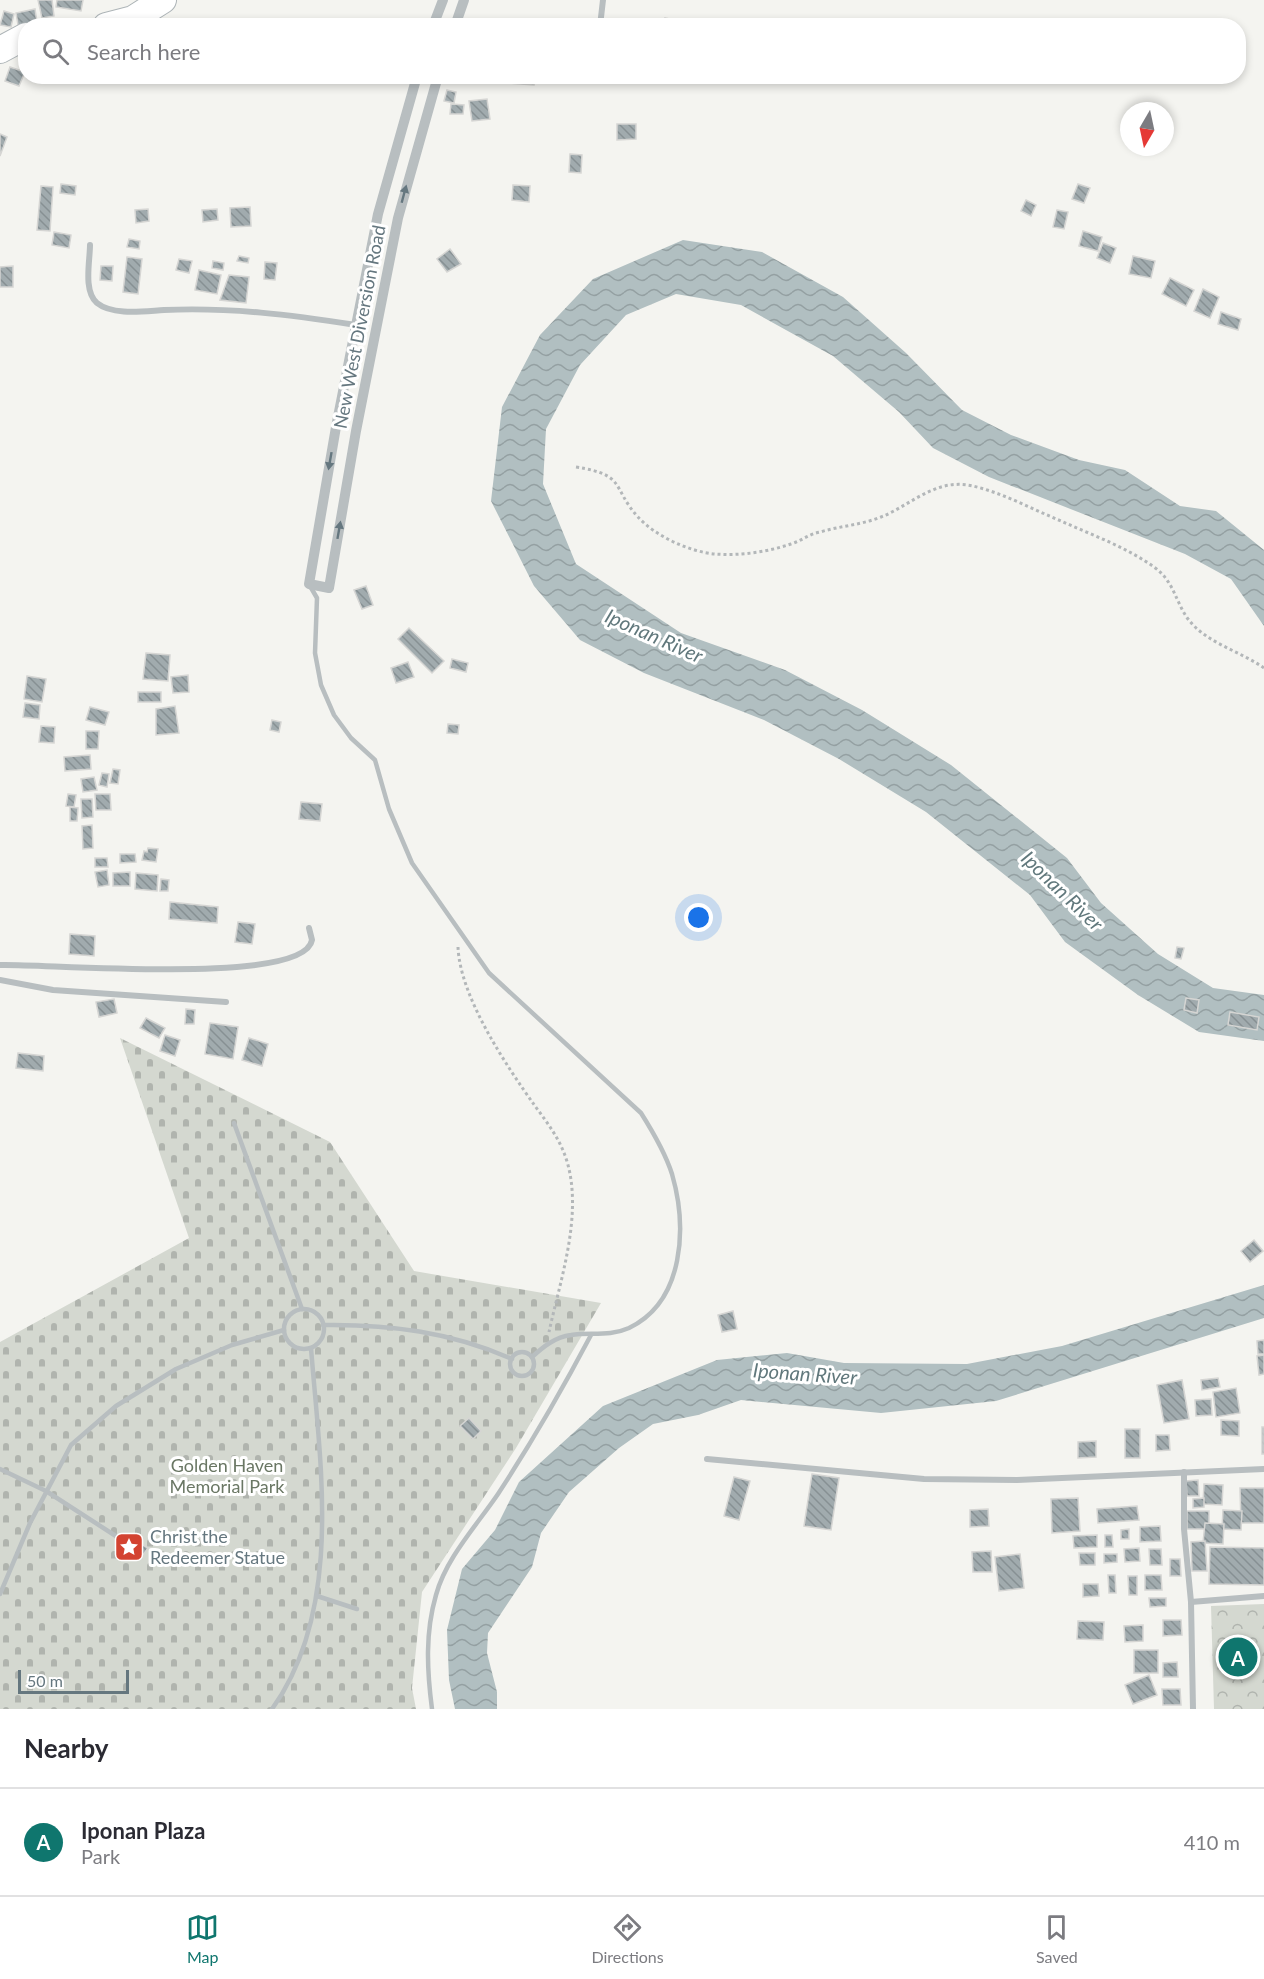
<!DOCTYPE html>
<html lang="en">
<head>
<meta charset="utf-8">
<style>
	body { margin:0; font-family:Lato,sans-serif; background:#f2f2f3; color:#2b2b33 }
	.compass { position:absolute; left:1120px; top:102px; width:54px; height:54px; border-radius:50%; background:#fff; box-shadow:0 3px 9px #0003; rotate:189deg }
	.scale { position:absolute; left:18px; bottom:15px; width:111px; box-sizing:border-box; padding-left:6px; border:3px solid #65777f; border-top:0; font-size:16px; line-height:21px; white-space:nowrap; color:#65777f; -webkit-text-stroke:4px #fff; paint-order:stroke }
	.you { position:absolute; left:699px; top:918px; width:21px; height:21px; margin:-15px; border:4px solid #fff; border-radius:50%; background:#1a73e8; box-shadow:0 0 0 9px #1a73e833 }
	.badge { display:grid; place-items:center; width:39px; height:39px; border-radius:50%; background:#0f766e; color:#fff; font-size:20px; font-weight:700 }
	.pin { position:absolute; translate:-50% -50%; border:3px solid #fff; box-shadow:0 2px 6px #0006 }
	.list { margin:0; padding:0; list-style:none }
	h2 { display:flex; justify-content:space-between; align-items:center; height:78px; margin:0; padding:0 24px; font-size:26px }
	h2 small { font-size:20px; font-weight:400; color:#7c7c81 }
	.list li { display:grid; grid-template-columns:39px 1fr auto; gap:18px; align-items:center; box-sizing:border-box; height:108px; padding:0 24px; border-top:2px solid #e1e1e2 }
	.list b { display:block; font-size:22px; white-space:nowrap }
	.list p { margin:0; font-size:20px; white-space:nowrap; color:#7c7c81 }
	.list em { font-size:20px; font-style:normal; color:#7c7c81 }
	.icon { flex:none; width:33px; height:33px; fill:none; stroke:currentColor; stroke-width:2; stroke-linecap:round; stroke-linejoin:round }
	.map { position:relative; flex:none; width:1264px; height:1709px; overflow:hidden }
	.search { position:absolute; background:#fff; box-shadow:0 3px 9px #0003; left:18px; right:18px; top:18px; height:66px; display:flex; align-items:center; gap:15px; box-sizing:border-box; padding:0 21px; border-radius:24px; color:#7c7c81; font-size:22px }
	.sheet { height:186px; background:#fff }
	nav { display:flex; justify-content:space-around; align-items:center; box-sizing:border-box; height:84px; border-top:2px solid #e1e1e2; background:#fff; font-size:16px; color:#7c7c81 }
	nav a { display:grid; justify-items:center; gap:3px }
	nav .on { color:#0f766e }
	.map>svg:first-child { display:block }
	.cemetery { fill:url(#cemetery-stones) }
	.park { fill:url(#park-crowns) }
	.water { fill:url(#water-waves) }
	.building { fill:url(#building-back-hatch); stroke:#d5d5d3; stroke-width:1.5 }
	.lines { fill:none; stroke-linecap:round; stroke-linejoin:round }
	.secondary-casing { stroke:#adb4b7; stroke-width:28 }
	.path { stroke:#b3b7b9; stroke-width:3; stroke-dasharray:3 3; stroke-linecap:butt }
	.service { stroke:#b8bec0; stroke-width:4.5 }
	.minor { stroke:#b8bec0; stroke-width:6 }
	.tertiary { stroke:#b8bec0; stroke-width:10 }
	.secondary { stroke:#fff; stroke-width:26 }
	.oneway { fill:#65777f }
	.labels { text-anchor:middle; stroke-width:6; stroke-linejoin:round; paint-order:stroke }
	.street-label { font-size:18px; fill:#65777f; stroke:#fff }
	.park-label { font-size:18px; fill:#6a7764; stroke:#fff }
	.poi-label { font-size:18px; fill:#65777f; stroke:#fff; text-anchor:start }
	.water-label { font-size:20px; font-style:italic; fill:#61787c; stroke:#fff }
</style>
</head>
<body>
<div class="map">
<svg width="1264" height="1709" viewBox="0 0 1264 1709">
	<defs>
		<pattern id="cemetery-stones" width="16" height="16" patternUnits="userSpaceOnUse" patternTransform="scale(1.5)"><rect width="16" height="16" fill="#d4d8d0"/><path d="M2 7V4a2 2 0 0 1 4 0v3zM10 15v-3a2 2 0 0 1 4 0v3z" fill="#b0b4ae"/></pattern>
		<pattern id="park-crowns" width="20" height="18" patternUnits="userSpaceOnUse" patternTransform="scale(1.5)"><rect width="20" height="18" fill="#d4d8d0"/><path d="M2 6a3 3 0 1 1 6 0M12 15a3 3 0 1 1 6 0" fill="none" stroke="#b0b4ae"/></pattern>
		<pattern id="water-waves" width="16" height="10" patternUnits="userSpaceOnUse" patternTransform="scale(1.5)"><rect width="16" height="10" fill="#b1bfc1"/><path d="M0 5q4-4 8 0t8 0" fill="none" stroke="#94a0a2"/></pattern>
		<pattern id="building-back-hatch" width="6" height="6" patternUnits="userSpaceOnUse" patternTransform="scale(1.5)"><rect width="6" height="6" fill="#a1abae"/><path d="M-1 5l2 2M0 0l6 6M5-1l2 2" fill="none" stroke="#879093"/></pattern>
	</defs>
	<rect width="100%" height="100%" fill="#f4f4f0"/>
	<path class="cemetery" d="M120 1038 330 1142 414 1271 601 1303 516 1448 422 1592 412 1688 416 1709H0V1342L189 1238Z"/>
	<path class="park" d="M1264 1604V1709H1214L1211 1606Z"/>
	<g class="water">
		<path d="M683 240 762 252 843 297 906 353 962 410 1011 435 1079 460 1125 470 1180 506 1216 511 1264 550V626L1231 579 1185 554 989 477 933 448 899 412 833 356 741 305 676 294 626 315 580 365 546 429 543 484 576 564 681 633 785 670 862 710 951 765 1067 858 1101 903 1158 954 1213 988 1264 995V1041L1199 1032 1138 995 1065 942 1030 895 926 812 839 759 764 720 644 673 580 640 534 586 491 501 502 407 540 335 593 279Z"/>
		<path d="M1264 1285V1318L996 1401 881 1413 741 1400 698 1415 653 1424 619 1448 569 1492 541 1533 532 1567 488 1633 487 1653 497 1692V1709H455L449 1680 447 1630 462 1569 495 1530 519 1482 603 1406 717 1360 787 1353 844 1363 967 1364 1062 1346Z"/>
	</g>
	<g class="building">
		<path d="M38 0H52L54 16 42 18Z"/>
		<path d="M57 0H83L81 11 56 7Z"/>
		<path d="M35 9 37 22 18 25 16 13Z"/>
		<path d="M4 11 14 14 11 27 0 25Z"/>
		<path d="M665 18 684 22 683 26H663Z"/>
		<path d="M10 67 25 72 19 86 5 81Z"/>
		<path d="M507 76H535L534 85 507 83Z"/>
		<path d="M447 90 456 92 454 103 444 101Z"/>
		<path d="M487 99 490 119 472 121 469 101Z"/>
		<path d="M451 104 464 105 463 114H450Z"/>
		<path d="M617 124H636V139L617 140Z"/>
		<path d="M0 134 7 137 0 156Z"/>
		<path d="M570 154 582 155 581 173 569 172Z"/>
		<path d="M61 184 76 186 75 195 60 193Z"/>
		<path d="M1078 184 1090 188 1084 203 1072 199Z"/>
		<path d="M513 185 530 186 529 202 512 200Z"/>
		<path d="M41 186 53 187 50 231 37 230Z"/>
		<path d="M1026 200 1036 205 1031 216 1021 211Z"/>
		<path d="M250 207 251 226 231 227 230 208Z"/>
		<path d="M148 209 149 221 136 223 135 210Z"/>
		<path d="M217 209 218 220 203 222 202 210Z"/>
		<path d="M1057 210 1068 212 1064 229 1053 227Z"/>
		<path d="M1083 231 1102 237 1098 251 1079 246Z"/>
		<path d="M54 232 71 235 69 248 52 245Z"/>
		<path d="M129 239 140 241 139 249 127 247Z"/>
		<path d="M1103 243 1116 248 1110 263 1097 258Z"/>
		<path d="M450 249 461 264 447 272 437 259Z"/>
		<path d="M239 256 249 258 248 263 237 261Z"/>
		<path d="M1133 256 1155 261 1151 278 1129 274Z"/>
		<path d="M127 257 142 259 138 294 123 292Z"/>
		<path d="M179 259 192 261 189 273 176 270Z"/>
		<path d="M213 261 224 263 223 270 212 268Z"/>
		<path d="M265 262 277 263 275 280 264 279Z"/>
		<path d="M13 266V287H0V267Z"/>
		<path d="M101 266H113L112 281 100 280Z"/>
		<path d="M199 270 221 275 217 294 195 290Z"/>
		<path d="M229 275 249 277 246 303 220 300Z"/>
		<path d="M1170 278 1194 290 1186 306 1162 294Z"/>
		<path d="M1203 289 1219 297 1210 318 1194 311Z"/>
		<path d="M1221 312 1241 319 1238 330 1218 324Z"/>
		<path d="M366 586 373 605 362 609 354 590Z"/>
		<path d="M409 628 444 661 432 673 398 639Z"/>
		<path d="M146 653 170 655 168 681 143 679Z"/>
		<path d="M452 659 468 663 466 672 450 668Z"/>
		<path d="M408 662 414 677 396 683 391 668Z"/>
		<path d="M188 675 189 692 173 693 171 677Z"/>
		<path d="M27 676 46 679 42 702 24 699Z"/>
		<rect x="138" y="692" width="23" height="10"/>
		<path d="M25 703 40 705 39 719 23 717Z"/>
		<path d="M175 706 179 733 156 735V709Z"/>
		<path d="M90 707 109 712 105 725 86 720Z"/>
		<path d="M272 720 281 722 279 732 270 730Z"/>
		<path d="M448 724 459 725 458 734 447 733Z"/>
		<path d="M41 726 55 727 54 743 39 742Z"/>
		<path d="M86 731H99L98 749H86Z"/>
		<path d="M90 755 91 769 65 771 64 757Z"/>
		<path d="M113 769 120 770 118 784 110 783Z"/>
		<path d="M102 773 109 774 107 787 99 785Z"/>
		<path d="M94 777 97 790 83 792 81 779Z"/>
		<path d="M68 794 76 795 74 807 66 806Z"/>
		<path d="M95 794H110L111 810H96Z"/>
		<path d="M81 799H92L93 817 82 818Z"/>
		<path d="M301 802 322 804 320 821 299 819Z"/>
		<path d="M70 807 78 808 77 821H70Z"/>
		<path d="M92 825 93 848 83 849 82 826Z"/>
		<path d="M148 848 158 849 156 862 142 860 144 851 147 852Z"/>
		<path d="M120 854H135L136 862 120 863Z"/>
		<path d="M95 858H107L108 867H95Z"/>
		<path d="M107 870 109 885 98 887 95 872Z"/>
		<path d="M130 872V886H113V873Z"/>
		<path d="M136 873 158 875 157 891 135 889Z"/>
		<path d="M161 879 169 880 168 891H160Z"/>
		<path d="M170 902 218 907 217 923 169 919Z"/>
		<path d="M238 922 255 924 252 944 235 942Z"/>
		<path d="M70 934 95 936 94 956 69 954Z"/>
		<path d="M1177 947 1184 948 1181 959 1175 958Z"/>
		<path d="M1186 998 1199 1000 1197 1013 1184 1010Z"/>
		<path d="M114 999 117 1013 99 1017 96 1002Z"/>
		<path d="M186 1009 195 1010 194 1024H185Z"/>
		<path d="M1230 1012 1259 1017 1257 1030 1228 1025Z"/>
		<path d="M146 1018 165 1028 159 1038 140 1028Z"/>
		<path d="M210 1023 238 1027 233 1059 205 1054Z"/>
		<path d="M165 1035 180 1040 175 1056 160 1051Z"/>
		<path d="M249 1038 268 1044 262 1066 242 1060Z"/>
		<path d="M18 1053 44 1056 43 1071 16 1068Z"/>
		<path d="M1254 1240 1263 1251 1250 1262 1241 1251Z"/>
		<path d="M733 1311 737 1329 722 1332 718 1315Z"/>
		<path d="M1264 1340V1354H1258L1257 1341Z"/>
		<path d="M1264 1355V1374L1259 1375 1257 1356Z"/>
		<path d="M1218 1378 1220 1387 1202 1390 1201 1380Z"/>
		<path d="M1182 1380 1189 1419 1164 1423 1157 1385Z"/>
		<path d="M1236 1388 1240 1413 1216 1417 1213 1392Z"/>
		<path d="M1211 1399 1212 1415 1196 1416 1195 1400Z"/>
		<path d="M469 1418 481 1431 473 1439 460 1426Z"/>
		<path d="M1221 1420 1239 1421V1436L1221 1435Z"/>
		<rect x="1262" y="1427" width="2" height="27"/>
		<rect x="1125" y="1429" width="15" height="29"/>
		<path d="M1156 1435H1169L1170 1450 1156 1451Z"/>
		<path d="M1096 1441V1457L1078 1458V1442Z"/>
		<path d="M812 1474 839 1478 831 1530 804 1526Z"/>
		<path d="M734 1477 750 1481 739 1520 724 1516Z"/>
		<path d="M1198 1480 1199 1496H1187L1186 1481Z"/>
		<path d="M1204 1484 1223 1485 1222 1505 1203 1504Z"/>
		<path d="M1240 1488H1264V1523H1241Z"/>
		<path d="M1078 1498 1080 1531 1052 1533 1051 1499Z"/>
		<path d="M1204 1498V1507L1193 1508V1499Z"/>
		<path d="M1137 1506 1139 1520 1098 1523 1097 1509Z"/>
		<path d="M988 1509 989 1526 970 1527V1510Z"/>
		<path d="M1223 1510 1242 1511 1241 1530 1222 1529Z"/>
		<rect x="1187" y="1511" width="22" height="18"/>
		<path d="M1205 1523 1224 1524 1223 1544 1203 1543Z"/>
		<path d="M1160 1526 1161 1541 1140 1542V1527Z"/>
		<path d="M1129 1529V1539H1121V1530Z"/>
		<path d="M1097 1535V1547L1074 1548 1073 1536Z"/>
		<path d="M1105 1535H1112L1113 1547H1105Z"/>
		<path d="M1205 1541 1207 1571H1192L1191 1542Z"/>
		<path d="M140 1543 148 1548 141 1558 133 1553Z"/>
		<path d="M1210 1547 1264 1548V1585L1209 1584Z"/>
		<path d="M1139 1548 1140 1561 1125 1562 1124 1549Z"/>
		<path d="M1149 1549H1161L1162 1565H1150Z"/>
		<path d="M991 1551 992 1572H973L972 1552Z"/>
		<path d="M1079 1553H1095V1565H1080Z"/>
		<path d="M1020 1554 1024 1588 999 1591 995 1557Z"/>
		<path d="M1104 1554H1117V1562L1104 1563Z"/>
		<path d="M1170 1559H1180L1181 1576H1170Z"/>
		<path d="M1108 1575H1115L1116 1593H1109Z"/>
		<path d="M1145 1575H1161L1162 1590H1145Z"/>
		<path d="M1128 1576H1137V1595H1129Z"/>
		<path d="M1083 1584H1098L1099 1596 1083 1597Z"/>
		<path d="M1149 1598H1166V1606L1150 1607Z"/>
		<path d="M1163 1620H1181L1182 1635 1163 1636Z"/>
		<path d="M1078 1621 1104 1622 1103 1640 1077 1639Z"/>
		<path d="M1143 1625V1641L1125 1642 1124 1626Z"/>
		<rect x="1134" y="1650" width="24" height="23"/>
		<path d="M1177 1662 1178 1677H1163V1663Z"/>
		<path d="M1149 1675 1157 1695 1133 1704 1125 1685Z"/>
		<path d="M1162 1689H1180L1181 1705H1163Z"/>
	</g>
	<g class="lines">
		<g class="secondary-casing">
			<g id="secondary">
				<path d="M106 26 133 19 163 0"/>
				<path d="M0 50 26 36"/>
			</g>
		</g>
		<g class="path">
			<path d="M576 467C627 475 611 487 638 517 655 536 690 552 715 554 740 556 767 552 791 544 801 541 809 534 820 532 840 526 861 525 881 517 899 510 915 497 933 490 946 484 960 483 973 486 1003 493 1032 509 1061 521 1092 535 1126 547 1154 567 1174 581 1175 601 1188 619 1206 643 1240 651 1264 668"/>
			<path d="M458 947C460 997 506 1065 535 1106 549 1125 562 1142 568 1165 582 1218 560 1281 549 1332"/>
		</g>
		<g class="service">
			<path d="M310 586 317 598 315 653 321 685 334 715 351 738 375 760 389 809 412 863 489 973 641 1113C653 1132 665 1152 672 1174 687 1226 685 1301 629 1328 609 1337 591 1332 571 1335 555 1337 543 1347 532 1357"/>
			<path d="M234 1123 302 1309"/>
			<circle cx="304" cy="1329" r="20"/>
			<path d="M323 1325C389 1324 451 1332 512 1359"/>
			<circle cx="522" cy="1364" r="12"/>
			<path d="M0 1469 46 1491 122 1540"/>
			<path d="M0 1594 30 1523 71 1445 116 1406 176 1369 232 1345 284 1330"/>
			<path d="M317 1596 357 1609"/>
			<path d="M272 1709C344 1609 320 1463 311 1348"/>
			<path d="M432 1709C427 1670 425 1633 436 1595 446 1558 477 1525 498 1494 532 1442 562 1390 591 1335"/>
		</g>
		<g class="minor">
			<path d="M600 26 603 0"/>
			<path d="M90 245C90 261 83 291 97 303 113 316 145 311 164 310 230 307 292 315 356 325"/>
			<path d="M0 965C43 963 304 987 312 940L309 928"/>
			<path d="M0 980 53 990 226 1002"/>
			<path d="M707 1459 924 1479 1017 1480 1264 1469"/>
			<path d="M1184 1472V1529L1191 1602 1193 1709"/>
			<path d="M1191 1602 1264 1596"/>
		</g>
		<g class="tertiary">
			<path d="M433 26 443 0"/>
			<path d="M455 26 464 0"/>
			<path d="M417 76 378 214 336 427 309 584 329 588 356 431 398 218 438 76"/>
		</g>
		<use href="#secondary" class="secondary"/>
	</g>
	<defs><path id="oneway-solid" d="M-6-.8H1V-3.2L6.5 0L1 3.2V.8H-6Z" transform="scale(1.5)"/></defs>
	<g class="oneway">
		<use href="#oneway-solid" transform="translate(404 194) rotate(-75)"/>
		<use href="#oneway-solid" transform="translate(330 461) rotate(100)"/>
		<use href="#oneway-solid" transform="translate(339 530) rotate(-80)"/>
	</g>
	<defs>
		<g id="sight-square" transform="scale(1.5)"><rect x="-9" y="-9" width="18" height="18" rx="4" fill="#d34331" stroke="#fff"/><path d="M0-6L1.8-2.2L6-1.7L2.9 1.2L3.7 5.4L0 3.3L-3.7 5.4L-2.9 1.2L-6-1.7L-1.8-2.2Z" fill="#fff"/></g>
	</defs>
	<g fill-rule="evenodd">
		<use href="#sight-square" x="129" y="1547"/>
	</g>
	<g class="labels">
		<g class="street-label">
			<text transform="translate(360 327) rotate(-79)" y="6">New West Diversion Road</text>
		</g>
		<g class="park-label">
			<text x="227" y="1472">Golden Haven<tspan x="227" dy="21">Memorial Park</tspan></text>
		</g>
		<g class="poi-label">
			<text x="150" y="1543">Christ the<tspan x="150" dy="21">Redeemer Statue</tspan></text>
		</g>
		<g class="water-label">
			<text transform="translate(654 636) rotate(24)" y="7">Iponan River</text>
			<text transform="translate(1062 891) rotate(44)" y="7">Iponan River</text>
			<text transform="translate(805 1374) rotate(4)" y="7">Iponan River</text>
		</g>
	</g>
</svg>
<svg class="compass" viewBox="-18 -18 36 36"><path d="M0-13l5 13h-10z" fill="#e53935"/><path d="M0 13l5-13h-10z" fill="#7c7c81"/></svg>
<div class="scale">50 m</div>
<div class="you"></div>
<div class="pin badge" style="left:1238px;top:1657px">A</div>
<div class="search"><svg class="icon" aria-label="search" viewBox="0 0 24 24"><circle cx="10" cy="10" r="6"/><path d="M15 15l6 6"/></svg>Search here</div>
</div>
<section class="sheet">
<h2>Nearby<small></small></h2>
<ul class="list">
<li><span class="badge">A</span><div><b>Iponan Plaza</b><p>Park</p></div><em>410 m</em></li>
</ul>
</section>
<nav>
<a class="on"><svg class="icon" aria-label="map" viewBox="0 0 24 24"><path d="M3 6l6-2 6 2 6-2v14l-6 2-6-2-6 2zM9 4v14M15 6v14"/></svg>Map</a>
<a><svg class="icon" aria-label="directions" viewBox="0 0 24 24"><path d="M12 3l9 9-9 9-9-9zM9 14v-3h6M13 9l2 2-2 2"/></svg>Directions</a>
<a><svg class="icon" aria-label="saved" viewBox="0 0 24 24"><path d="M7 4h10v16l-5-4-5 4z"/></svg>Saved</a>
</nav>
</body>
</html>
